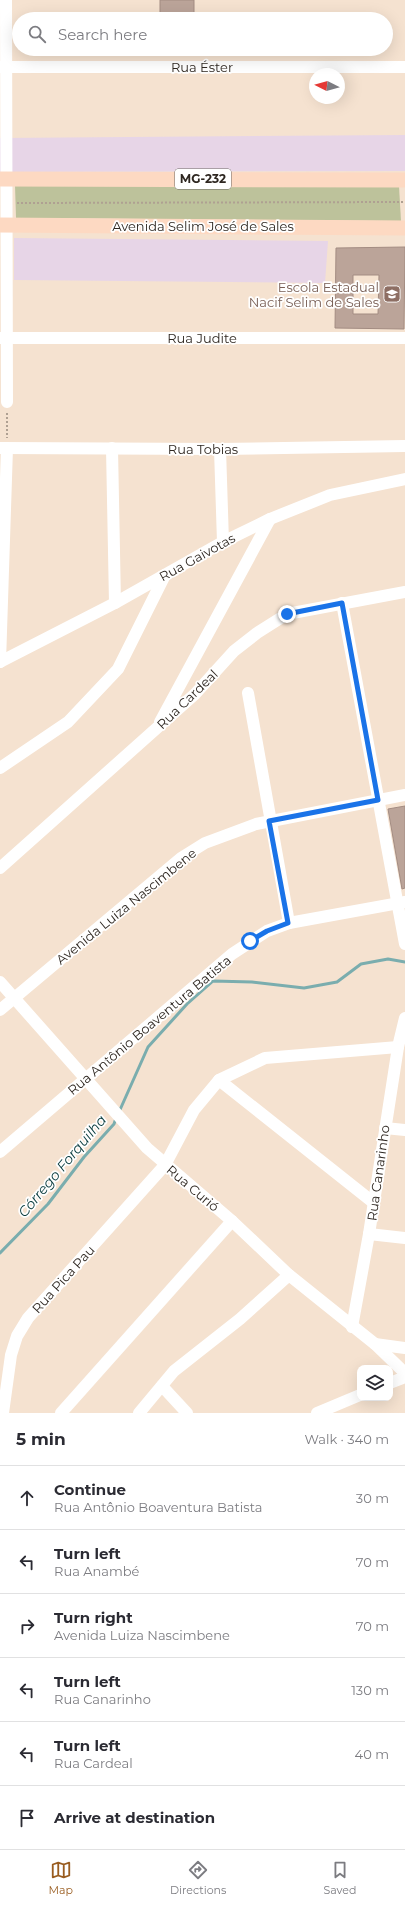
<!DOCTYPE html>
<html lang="en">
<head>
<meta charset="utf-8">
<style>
	body { margin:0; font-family:Montserrat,sans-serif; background:#f2f2f3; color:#2b2b33 }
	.controls { position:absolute; right:12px; bottom:12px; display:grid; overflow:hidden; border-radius:8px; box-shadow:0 4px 16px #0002 }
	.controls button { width:36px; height:36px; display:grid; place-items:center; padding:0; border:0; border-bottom:1px solid #e1e1e2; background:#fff; color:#2b2b33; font:20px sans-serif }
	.compass { position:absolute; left:309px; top:68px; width:36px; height:36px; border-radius:50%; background:#fff; box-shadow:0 4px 16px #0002; rotate:276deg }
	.stop { position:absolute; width:12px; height:12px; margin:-9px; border:3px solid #1a73e8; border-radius:50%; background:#fff }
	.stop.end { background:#1a73e8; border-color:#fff; box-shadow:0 1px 4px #0008 }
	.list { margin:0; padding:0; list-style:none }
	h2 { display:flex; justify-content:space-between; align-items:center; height:52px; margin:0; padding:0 16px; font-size:17px }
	h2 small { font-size:13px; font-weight:400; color:#7c7c81 }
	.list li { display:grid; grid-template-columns:26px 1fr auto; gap:12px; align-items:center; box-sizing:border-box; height:64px; padding:0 16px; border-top:1px solid #e1e1e2 }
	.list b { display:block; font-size:15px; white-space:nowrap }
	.list p { margin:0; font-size:13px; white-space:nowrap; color:#7c7c81 }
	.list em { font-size:13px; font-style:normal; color:#7c7c81 }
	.icon { flex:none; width:22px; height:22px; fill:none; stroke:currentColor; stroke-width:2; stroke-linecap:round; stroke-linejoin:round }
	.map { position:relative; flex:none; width:405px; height:1413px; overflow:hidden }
	.search { position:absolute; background:#fff; box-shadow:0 4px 16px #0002; left:12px; right:12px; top:12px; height:44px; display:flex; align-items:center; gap:10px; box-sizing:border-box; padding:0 14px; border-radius:22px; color:#7c7c81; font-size:15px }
	.sheet { height:436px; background:#fff }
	nav { display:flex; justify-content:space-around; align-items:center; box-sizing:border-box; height:56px; border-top:1px solid #e1e1e2; background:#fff; font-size:11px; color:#7c7c81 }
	nav a { display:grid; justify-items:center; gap:2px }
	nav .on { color:#995c1f }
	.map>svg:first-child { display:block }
	.commercial { fill:#e7d5e7 }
	.green { fill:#bdc29b }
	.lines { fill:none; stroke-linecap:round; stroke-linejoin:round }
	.stream { stroke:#7aadae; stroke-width:3 }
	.building { fill:#bba499; stroke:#a38c82; fill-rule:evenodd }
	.path { stroke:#afa092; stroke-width:2; stroke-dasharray:2 2; stroke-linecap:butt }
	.minor { stroke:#fff; stroke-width:12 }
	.major { stroke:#fdd9c2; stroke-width:15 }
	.route { stroke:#1a73e8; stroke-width:5 }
	.labels { text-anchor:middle; stroke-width:3.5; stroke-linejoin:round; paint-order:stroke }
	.shield { fill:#fff; stroke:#6d6864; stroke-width:1 }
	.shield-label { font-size:12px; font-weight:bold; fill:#2e2721 }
	.street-label { font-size:13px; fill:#2e2721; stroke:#fff }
	.education-label { font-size:13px; fill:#785e54; stroke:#fff; text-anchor:end }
	.water-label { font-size:14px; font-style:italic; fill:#073a3c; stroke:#fff }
</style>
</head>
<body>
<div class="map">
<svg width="405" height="1413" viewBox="0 0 405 1413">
	<rect width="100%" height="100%" fill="#f5e2d0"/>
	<g class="commercial">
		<path d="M405 135V171L0 172V138Z"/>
		<path d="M14 238 328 241 325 283 14 280Z"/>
	</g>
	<path class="green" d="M15 185 399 186 401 221 16 218Z"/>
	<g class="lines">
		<g class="stream">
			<path d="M119 1112 148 1047 187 1004 213 981 252 982 304 988 337 982 361 964 388 959 405 962"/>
			<path d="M0 1253 48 1204 84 1157 114 1124 116 1118"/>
		</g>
	</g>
	<g class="building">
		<rect x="160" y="0" width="34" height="13"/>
		<path d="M405 247 404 329 335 328 336 248ZM353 275H379L378 314H353Z"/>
		<path d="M405 806V888L402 889 388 809Z"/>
	</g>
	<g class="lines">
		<g class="path">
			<path d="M17 203 405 202"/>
			<path d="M7 413V438"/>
		</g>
		<g class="minor">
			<path d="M6 0 7 402"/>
			<path d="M0 67H405"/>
			<path d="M0 338H405"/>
			<path d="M0 448 220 449 405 446"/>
			<path d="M112 448 115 603"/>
			<path d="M220 449 223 542"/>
			<path d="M342 603 405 944"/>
			<path d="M0 662 115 603 223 542 270 519 330 495 405 479"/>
			<path d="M0 662 7 448"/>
			<path d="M248 693 289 923"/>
			<path d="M160 722 270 519"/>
			<path d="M0 768 68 722 118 669 165 575"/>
			<path d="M0 868 195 694 234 651 257 633 287 614 405 592"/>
			<path d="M0 982 147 1148 232 1221 289 1275 375 1344 405 1373"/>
			<path d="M0 1010 181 858 205 843 256 824 405 795"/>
			<path d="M219 1080 374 1203"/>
			<path d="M385 1128 405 1130"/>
			<path d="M0 1152 232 954 267 931 289 923 405 902"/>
			<path d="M369 1234 405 1238"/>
			<path d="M352 1327 369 1234 398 1047 405 1018"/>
			<path d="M375 1344 405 1348"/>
			<path d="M390 1383 405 1377"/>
			<path d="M162 1386 187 1413"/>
			<path d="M3 1413 11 1355 17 1336 28 1318 165 1165 194 1110 219 1080 265 1058 398 1047"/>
			<path d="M61 1413 232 1221"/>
			<path d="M139 1413 174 1371 240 1319 289 1275"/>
			<path d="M317 1413 360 1395"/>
		</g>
		<g class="major">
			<path d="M0 179 405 180"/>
			<path d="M0 225 405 228"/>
		</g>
	</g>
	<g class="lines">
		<path class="route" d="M250 941 267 931 288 923 269 821 378 800 342 603 287 614"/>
	</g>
	<defs>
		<g id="school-square" transform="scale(0.9)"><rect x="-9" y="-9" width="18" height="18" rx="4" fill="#8d6e63" stroke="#fff"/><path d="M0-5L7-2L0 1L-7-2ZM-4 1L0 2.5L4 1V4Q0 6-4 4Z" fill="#fff"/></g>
	</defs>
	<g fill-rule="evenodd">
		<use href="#school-square" x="392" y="294"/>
	</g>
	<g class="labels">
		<rect class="shield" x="175" y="169" width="56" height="20" rx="3"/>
		<g class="shield-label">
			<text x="203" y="183">MG-232</text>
		</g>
		<g class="street-label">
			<text x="202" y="72">Rua Éster</text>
			<text x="203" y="231">Avenida Selim José de Sales</text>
			<text x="202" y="343">Rua Judite</text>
			<text x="203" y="454">Rua Tobias</text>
			<text transform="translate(197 557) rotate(-29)" y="5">Rua Gaivotas</text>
			<text transform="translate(187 699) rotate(-44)" y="5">Rua Cardeal</text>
			<text transform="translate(126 906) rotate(-39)" y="5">Avenida Luiza Nascimbene</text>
			<text transform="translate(149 1025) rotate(-40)" y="5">Rua Antônio Boaventura Batista</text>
			<text transform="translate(378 1173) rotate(-82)" y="5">Rua Canarinho</text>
			<text transform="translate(193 1188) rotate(40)" y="5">Rua Curió</text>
			<text transform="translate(63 1279) rotate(-48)" y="5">Rua Pica Pau</text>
		</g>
		<g class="education-label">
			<text x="379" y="292">Escola Estadual<tspan x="379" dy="15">Nacif Selim de Sales</tspan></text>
		</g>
		<g class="water-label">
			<text transform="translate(62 1166) rotate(-50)" y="5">Córrego Forquilha</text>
		</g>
	</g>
</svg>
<div class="controls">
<button><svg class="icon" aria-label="layers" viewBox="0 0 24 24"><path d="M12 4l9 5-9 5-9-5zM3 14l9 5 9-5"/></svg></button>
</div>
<svg class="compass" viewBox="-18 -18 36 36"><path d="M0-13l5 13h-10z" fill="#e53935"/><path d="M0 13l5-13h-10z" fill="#7c7c81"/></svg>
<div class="stop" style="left:250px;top:941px"></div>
<div class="stop end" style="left:287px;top:614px"></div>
<div class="search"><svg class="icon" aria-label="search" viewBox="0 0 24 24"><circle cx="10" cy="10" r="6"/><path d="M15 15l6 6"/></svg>Search here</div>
</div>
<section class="sheet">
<h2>5 min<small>Walk · 340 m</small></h2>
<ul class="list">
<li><svg class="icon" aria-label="ahead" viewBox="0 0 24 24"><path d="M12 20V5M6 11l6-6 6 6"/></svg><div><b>Continue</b><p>Rua Antônio Boaventura Batista</p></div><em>30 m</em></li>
<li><svg class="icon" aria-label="left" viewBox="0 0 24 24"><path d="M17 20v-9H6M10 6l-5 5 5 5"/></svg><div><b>Turn left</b><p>Rua Anambé</p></div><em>70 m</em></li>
<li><svg class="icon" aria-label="right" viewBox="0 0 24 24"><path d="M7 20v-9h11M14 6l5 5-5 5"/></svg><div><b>Turn right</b><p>Avenida Luiza Nascimbene</p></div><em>70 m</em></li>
<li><svg class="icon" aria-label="left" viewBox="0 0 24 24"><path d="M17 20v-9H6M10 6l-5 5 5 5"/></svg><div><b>Turn left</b><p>Rua Canarinho</p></div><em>130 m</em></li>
<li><svg class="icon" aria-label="left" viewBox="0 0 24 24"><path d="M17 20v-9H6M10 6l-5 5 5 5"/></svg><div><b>Turn left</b><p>Rua Cardeal</p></div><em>40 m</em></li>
<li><svg class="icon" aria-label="arrive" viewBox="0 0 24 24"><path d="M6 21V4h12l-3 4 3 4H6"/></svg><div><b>Arrive at destination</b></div></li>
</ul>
</section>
<nav>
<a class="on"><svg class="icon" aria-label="map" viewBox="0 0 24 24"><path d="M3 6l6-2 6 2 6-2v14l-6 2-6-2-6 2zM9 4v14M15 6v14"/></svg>Map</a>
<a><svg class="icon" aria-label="directions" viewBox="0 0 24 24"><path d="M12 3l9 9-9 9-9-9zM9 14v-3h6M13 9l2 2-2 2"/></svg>Directions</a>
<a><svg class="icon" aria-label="saved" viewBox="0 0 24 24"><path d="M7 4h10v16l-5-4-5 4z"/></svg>Saved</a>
</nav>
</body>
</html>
